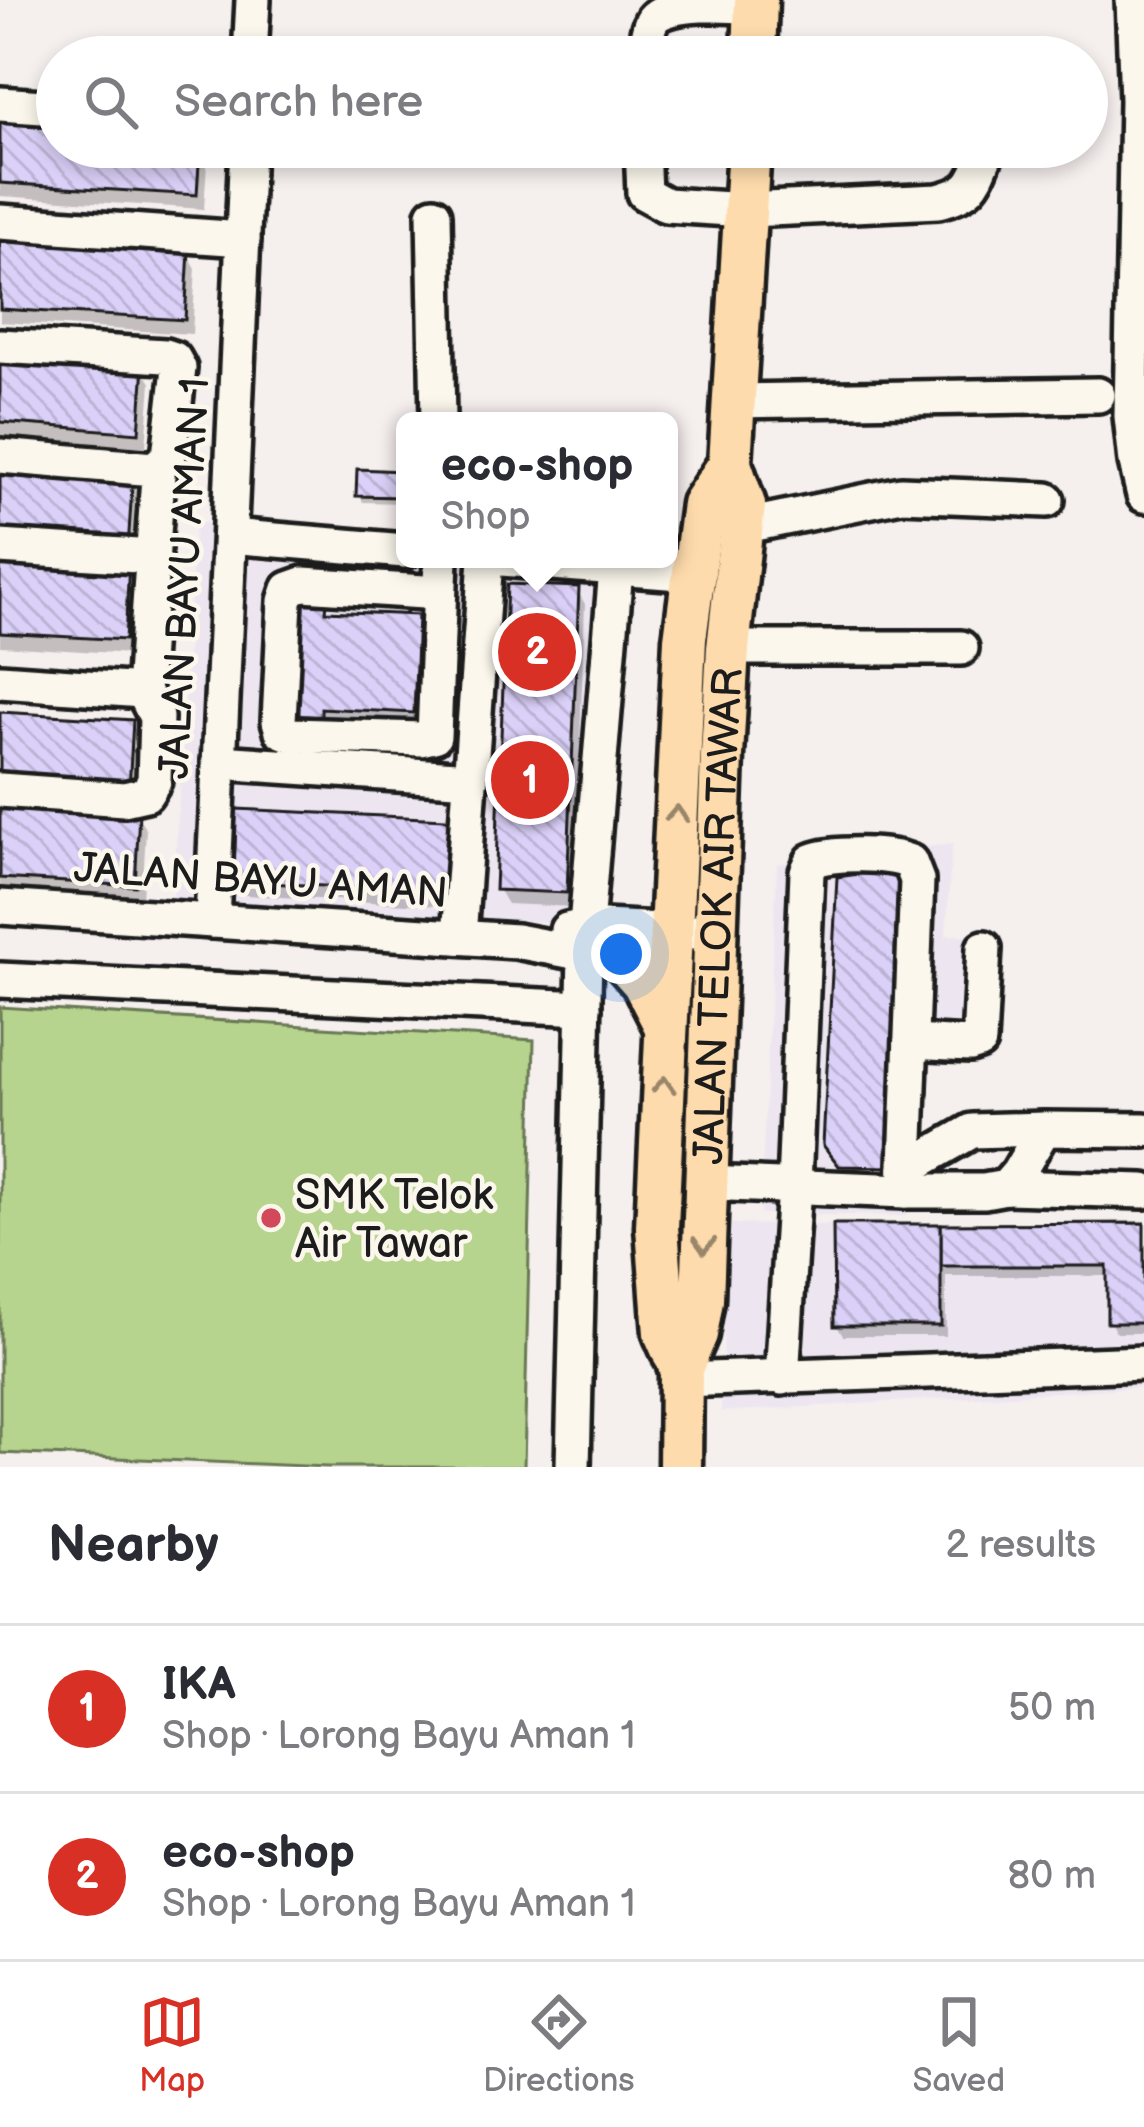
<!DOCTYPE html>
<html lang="en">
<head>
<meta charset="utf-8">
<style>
	body { margin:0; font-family:"Balsamiq Sans",sans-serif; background:#f7f7f7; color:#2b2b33 }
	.you { position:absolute; left:621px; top:954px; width:42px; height:42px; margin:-30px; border:9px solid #fff; border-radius:50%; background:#1a73e8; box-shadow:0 0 0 18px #1a73e833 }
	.badge { display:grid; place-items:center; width:78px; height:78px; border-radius:50%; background:#d93025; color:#fff; font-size:39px; font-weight:700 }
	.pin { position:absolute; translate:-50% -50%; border:6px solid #fff; box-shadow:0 3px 12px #0006 }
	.popup { position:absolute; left:396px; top:412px; width:282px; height:156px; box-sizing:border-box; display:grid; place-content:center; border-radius:18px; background:#fff; filter:drop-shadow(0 3px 9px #0005); font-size:39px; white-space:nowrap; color:#7c7c81 }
	.popup b { font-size:45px; color:#2b2b33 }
	.popup::after { content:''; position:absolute; left:50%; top:100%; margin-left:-24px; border:24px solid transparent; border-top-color:#fff }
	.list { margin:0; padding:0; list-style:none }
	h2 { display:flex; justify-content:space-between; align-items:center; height:156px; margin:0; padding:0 48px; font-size:51px }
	h2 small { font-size:39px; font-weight:400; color:#7c7c81 }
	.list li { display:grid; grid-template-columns:78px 1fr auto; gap:36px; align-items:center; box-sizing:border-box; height:168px; padding:0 48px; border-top:3px solid #e1e1e2 }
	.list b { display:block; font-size:45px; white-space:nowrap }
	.list p { margin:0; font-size:39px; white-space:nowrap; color:#7c7c81 }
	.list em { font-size:39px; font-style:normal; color:#7c7c81 }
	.icon { flex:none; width:66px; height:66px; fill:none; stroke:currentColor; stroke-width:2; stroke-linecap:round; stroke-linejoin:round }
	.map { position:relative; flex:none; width:1144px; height:1467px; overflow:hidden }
	.search { position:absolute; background:#fff; box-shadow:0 6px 18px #0003; left:36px; right:36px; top:36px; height:132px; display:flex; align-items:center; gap:30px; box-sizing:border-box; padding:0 42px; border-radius:66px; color:#7c7c81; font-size:45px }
	.sheet { height:492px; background:#fff }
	nav { display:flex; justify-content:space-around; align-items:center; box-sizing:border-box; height:168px; border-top:3px solid #e1e1e2; background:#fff; font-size:33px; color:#7c7c81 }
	nav a { display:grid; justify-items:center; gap:6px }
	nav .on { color:#d93025 }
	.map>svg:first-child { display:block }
	.built { fill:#ede6f1 }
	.green { fill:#b6d48d; stroke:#697854; stroke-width:3 }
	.shadow { fill:#0003 }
	.building { fill:url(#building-back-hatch); stroke:#1c1c1c; stroke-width:3 }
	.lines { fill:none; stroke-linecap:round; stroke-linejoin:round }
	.minor-casing { stroke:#1c1c1c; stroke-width:42 }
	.major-casing { stroke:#1c1c1c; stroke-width:51 }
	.minor { stroke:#fbf7ec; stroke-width:33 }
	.major { stroke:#fedbac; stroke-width:42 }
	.oneway { stroke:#98856b }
	.poi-dot { fill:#d1495b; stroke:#fbf7ec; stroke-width:4.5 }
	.labels { text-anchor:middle; stroke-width:9; stroke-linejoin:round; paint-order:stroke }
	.street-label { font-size:42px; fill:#1c1c1c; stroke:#fbf7ec }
	.poi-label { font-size:42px; fill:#1c1c1c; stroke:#fbf7ec; text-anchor:start }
</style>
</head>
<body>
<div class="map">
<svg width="1144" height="1467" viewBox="0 0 1144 1467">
	<defs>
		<pattern id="building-back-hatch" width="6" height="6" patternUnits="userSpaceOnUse" patternTransform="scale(3)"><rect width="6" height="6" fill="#dbd0f8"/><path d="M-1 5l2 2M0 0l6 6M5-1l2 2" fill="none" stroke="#bbb2d4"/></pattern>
	</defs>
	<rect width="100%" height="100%" fill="#f5efee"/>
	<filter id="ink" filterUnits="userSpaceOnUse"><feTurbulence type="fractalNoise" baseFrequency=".00833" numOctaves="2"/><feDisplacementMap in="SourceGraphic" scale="24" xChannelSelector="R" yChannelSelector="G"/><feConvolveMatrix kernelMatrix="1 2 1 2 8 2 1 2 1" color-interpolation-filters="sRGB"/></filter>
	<g filter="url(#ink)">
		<g class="built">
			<path d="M195 522 405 538V559H610L594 925 173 899Z"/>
			<path d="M952 844 946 935 1003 936 986 1065H918L907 1216 760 1214 777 864Z"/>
			<path d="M728 1224 1144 1227V1387L721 1412Z"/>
		</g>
		<path class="green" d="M0 1007 534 1040 524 1467H328L0 1453Z"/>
		<g class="shadow">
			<path d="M0 115 57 147H208L204 209 0 196Z"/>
			<path d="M0 241 187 253 196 268 192 334 0 322Z"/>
			<path d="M0 358 143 369 151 383 146 447 0 436Z"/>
			<path d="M0 466 132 475 140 490 135 562 125 561 136 580 132 654 0 646Z"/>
			<path d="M400 474 404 481V503L363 502 359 495Z"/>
			<path d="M577 590 585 604 574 907 507 904 498 889Z"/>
			<path d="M325 606 330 614 417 618 425 633 421 726 302 729 293 714Z"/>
			<path d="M0 715 132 723 140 738 136 803Z"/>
			<path d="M0 808 138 816 146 830 142 900 0 892Z"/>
			<path d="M444 822 459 907 245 895 237 880Z"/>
			<path d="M840 880 897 1177 848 1176 833 1156Z"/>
			<path d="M1144 1226V1333H1116L1110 1322V1276H946V1336H843L837 1326 836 1227Z"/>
		</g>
		<g class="building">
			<path d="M0 112 57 116V147H200L197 195 0 183Z"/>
			<path d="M0 238 189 250 185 320 0 309Z"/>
			<path d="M0 355 144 366 139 433 0 422Z"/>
			<path d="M0 463 133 472 128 548 0 539Z"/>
			<path d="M357 469 402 471 401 497 356 496Z"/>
			<path d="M0 554 129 562 125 640 0 633Z"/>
			<path d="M507 584 579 587 567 893 495 890Z"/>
			<path d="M296 602 327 603 326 611 418 615 414 713 321 708V717L290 715Z"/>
			<path d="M0 712 133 720 129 789 0 782Z"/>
			<path d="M0 805 139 813 135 886 0 878Z"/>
			<path d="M236 809 445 819 455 829 452 893 234 881Z"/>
			<path d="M896 869 905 878 893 1167 839 1166 823 1145 837 877Z"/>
			<path d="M1144 1223V1323H1107V1266H941V1224Z"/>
			<path d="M833 1224H941V1326H834Z"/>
		</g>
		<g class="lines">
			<g class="minor-casing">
				<g id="minor">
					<path d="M1133 0 1137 100 1131 416 1136 462 1144 495"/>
					<path d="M250 57 253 0"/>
					<path d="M646 57C646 46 647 28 653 19 668 0 732 5 756 7"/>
					<path d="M0 104 57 108"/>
					<path d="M642 147 644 193 666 205 746 210 938 201C976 192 974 181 989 147"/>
					<path d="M434 214 438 421"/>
					<path d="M0 222 243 239"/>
					<path d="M0 346 165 356 174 359 179 368 169 456 154 469"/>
					<path d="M734 401 1098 395"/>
					<path d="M0 456 154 469 158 477 143 691"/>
					<path d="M741 527 901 494 1047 500"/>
					<path d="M230 536 405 551"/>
					<path d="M0 547 153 557"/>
					<path d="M502 559 693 574"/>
					<path d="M439 593 303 584 289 589 285 601 279 721 282 731 292 735 421 739 434 736 441 559"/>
					<path d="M728 648H961"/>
					<path d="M0 681 143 691"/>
					<path d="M219 762 471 779"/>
					<path d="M0 790 124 799 146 794 154 781 156 717 143 691"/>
					<path d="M0 907 516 941 585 954 644 957"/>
					<path d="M212 921 247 147"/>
					<path d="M586 926 616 569"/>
					<path d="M567 930 586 926 695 932"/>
					<path d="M459 937 486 559"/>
					<path d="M0 980 584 1008"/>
					<path d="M911 1042 970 1045 979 1042 984 948"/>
					<path d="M906 1169 972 1131 1044 1129"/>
					<path d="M705 1183 905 1191H984L1006 1187 1018 1173 1044 1129 1144 1130"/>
					<path d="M1006 1187 1144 1191"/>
					<path d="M782 1378 794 1186 807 872 812 861C833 852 889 853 910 862L917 880 905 1191"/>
					<path d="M681 1380 1144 1363"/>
					<path d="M573 1467 585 954"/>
				</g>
			</g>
			<g class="major-casing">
				<g id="major">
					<path d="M754 57 756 0"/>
					<path d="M619 955 643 982 666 1027"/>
					<path d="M681 1369 665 1333 657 1227 685 639 703 504 730 464"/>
					<path id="s1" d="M680 1467 681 1369 696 1334 702 1300 722 756 728 648 744 505 730 464 749 147"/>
				</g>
			</g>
			<use href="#minor" class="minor"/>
			<use href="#major" class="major"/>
		</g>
		<defs><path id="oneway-chevron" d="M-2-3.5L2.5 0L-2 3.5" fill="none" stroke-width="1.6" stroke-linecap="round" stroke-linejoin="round" transform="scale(3)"/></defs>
		<g class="oneway">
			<use href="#oneway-chevron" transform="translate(677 814) rotate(-87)"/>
			<use href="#oneway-chevron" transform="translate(664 1085) rotate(-87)"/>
			<use href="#oneway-chevron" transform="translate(704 1245) rotate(92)"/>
		</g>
	</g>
	<circle class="poi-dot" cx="271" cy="1218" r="12"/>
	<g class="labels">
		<g class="street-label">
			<text transform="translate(183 578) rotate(-87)" y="15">JALAN BAYU AMAN 1</text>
			<text transform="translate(261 879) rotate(4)" y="15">JALAN BAYU AMAN</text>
			<text dy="15" stroke="none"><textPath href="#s1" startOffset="555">JALAN TELOK AIR TAWAR</textPath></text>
		</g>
		<g class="poi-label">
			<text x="295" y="1209">SMK Telok<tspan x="295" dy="48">Air Tawar</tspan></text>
		</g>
	</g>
</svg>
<div class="you"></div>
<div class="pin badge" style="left:530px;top:780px">1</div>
<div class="pin badge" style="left:537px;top:652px">2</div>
<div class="popup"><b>eco-shop</b>Shop</div>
<div class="search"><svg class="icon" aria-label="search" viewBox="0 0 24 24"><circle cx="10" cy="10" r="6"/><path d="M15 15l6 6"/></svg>Search here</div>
</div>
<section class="sheet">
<h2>Nearby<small>2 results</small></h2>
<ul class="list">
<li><span class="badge">1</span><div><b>IKA</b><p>Shop · Lorong Bayu Aman 1</p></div><em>50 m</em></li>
<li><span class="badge">2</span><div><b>eco-shop</b><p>Shop · Lorong Bayu Aman 1</p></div><em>80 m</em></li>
</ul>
</section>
<nav>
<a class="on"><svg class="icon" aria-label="map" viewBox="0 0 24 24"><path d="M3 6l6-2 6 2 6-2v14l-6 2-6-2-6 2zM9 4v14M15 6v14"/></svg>Map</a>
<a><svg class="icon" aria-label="directions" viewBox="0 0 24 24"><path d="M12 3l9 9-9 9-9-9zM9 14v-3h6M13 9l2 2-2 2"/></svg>Directions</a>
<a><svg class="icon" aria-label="saved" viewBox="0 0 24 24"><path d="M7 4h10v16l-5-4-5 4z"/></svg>Saved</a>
</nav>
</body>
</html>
